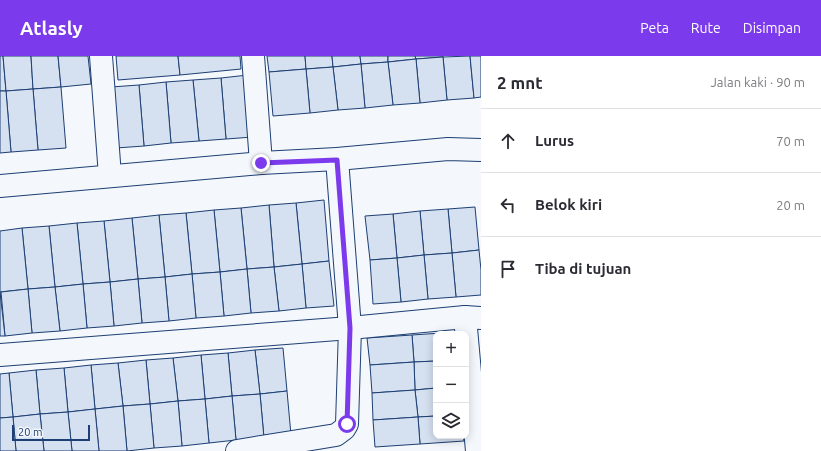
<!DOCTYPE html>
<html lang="id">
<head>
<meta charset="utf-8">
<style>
	body { margin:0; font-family:Ubuntu,sans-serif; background:#f7f7f7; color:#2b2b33 }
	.controls { position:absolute; right:12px; bottom:12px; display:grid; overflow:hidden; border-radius:8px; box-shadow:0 2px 10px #0003 }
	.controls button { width:36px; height:36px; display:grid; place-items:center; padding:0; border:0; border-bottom:1px solid #e1e1e2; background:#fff; color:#2b2b33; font:20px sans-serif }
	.scale { position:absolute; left:12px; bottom:10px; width:78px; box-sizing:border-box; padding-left:4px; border:2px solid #1d3f73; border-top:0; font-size:11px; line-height:14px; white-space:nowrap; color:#1d3f73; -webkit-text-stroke:3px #f4f7fb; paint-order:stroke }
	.stop { position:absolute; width:12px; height:12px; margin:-9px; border:3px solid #7c3aed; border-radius:50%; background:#fff }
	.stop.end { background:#7c3aed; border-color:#fff; box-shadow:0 1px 4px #0008 }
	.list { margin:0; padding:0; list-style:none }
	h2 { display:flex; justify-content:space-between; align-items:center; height:52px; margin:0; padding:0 16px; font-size:17px }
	h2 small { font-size:13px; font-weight:400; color:#7c7c81 }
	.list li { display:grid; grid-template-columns:26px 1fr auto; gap:12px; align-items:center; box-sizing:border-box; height:64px; padding:0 16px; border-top:1px solid #e1e1e2 }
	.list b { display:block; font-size:15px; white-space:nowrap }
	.list em { font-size:13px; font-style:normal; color:#7c7c81 }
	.icon { flex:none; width:22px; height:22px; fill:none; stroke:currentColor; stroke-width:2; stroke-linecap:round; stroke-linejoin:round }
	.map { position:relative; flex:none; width:481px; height:395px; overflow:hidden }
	header { display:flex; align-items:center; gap:24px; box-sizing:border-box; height:56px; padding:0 20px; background:#7c3aed; color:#fff }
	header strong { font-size:19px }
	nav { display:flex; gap:22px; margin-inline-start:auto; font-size:14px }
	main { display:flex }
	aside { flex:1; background:#fff }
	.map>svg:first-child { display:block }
	.building { fill:#d5e0f0; stroke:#1d3f73 }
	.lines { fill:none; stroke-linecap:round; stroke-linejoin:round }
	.minor-casing { stroke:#1d3f73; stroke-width:24 }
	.minor { stroke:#f4f7fb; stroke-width:22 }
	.route { stroke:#7c3aed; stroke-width:5 }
</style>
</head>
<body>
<header>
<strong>Atlasly</strong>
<nav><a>Peta</a><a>Rute</a><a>Disimpan</a></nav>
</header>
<main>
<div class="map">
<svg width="481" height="395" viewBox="0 0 481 395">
	<rect width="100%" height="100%" fill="#f4f7fb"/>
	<g class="building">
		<path d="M0 0H3L6 35H0Z"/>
		<path d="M3 0H31L33 33 6 35Z"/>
		<path d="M31 0H58L61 31 33 33Z"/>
		<path d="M58 0H88L91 28 61 31Z"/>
		<path d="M116 0H178L180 19 118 24Z"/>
		<path d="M178 0H240L241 13 180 19Z"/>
		<path d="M267 0H305L306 13 269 16Z"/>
		<path d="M305 0H332L333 11 306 13Z"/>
		<path d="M332 0H360L361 8 333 11Z"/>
		<path d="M360 0H388V6L361 8Z"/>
		<path d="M388 0H415L416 3 388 6Z"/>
		<path d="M415 0H443V1L416 3Z"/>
		<path d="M470 0 474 42 447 44 443 1Z"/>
		<path d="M470 0H481V41L474 42Z"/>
		<path d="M443 1 447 44 420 47 416 3Z"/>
		<path d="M416 3 420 47 393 49 388 6Z"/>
		<path d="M388 6 393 49 365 52 361 8Z"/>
		<path d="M361 8 365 52 338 54 333 11Z"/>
		<path d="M333 11 338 54 310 57 306 13Z"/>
		<path d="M306 13 310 57 273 60 269 16Z"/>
		<path d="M248 19 253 81 226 83 221 22Z"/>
		<path d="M221 22 226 83 199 85 193 24Z"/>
		<path d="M193 24 199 85 171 87 166 26Z"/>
		<path d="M166 26 171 87 144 90 139 29Z"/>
		<path d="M139 29 144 90 116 92 111 31Z"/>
		<path d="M61 31 66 92 38 94 33 33Z"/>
		<path d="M33 33 38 94 11 96 6 35Z"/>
		<path d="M0 35H6L11 96 0 97Z"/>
		<path d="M324 144 329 205 302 208 296 147Z"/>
		<path d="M296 147 302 208 274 211 269 149Z"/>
		<path d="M269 149 274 211 247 213 241 152Z"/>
		<path d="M475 151 479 194 452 197 448 153Z"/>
		<path d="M241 152 247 213 220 216 214 154Z"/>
		<path d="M448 153 452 197 424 199 420 155Z"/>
		<path d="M214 154 220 216 192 218 186 157Z"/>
		<path d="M420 155 424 199 397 202 393 158Z"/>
		<path d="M186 157 192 218 165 221 159 159Z"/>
		<path d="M393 158 397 202 370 204 365 160Z"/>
		<path d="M159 159 165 221 138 223 132 162Z"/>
		<path d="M132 162 138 223 110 226 104 165Z"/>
		<path d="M104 165 110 226 83 228 77 167Z"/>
		<path d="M77 167 83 228 55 231 49 170Z"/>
		<path d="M49 170 55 231 28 233 22 172Z"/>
		<path d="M22 172 28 233 0 236V175Z"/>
		<path d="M479 194 481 214V239L456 241 452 197Z"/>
		<path d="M452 197 456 241 428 243 424 199Z"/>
		<path d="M424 199 428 243 401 246 397 202Z"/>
		<path d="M397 202 401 246 373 248 370 204Z"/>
		<path d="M329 205 334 250 306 252 302 208Z"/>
		<path d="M302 208 306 252 279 255 274 211Z"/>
		<path d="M274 211 279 255 251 257 247 213Z"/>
		<path d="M247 213 251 257 224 260 220 216Z"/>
		<path d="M220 216 224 260 196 262 192 218Z"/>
		<path d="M192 218 196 262 169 265 165 221Z"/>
		<path d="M165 221 169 265 142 267 138 223Z"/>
		<path d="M138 223 142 267 114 270 110 226Z"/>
		<path d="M110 226 114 270 87 272 83 228Z"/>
		<path d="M83 228 87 272 60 275 55 231Z"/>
		<path d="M55 231 60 275 32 277 28 233Z"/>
		<path d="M28 233 32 277 5 280 1 236Z"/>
		<path d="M0 236 5 280H0Z"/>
		<path d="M456 276V278H436V305L414 306 412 279Z"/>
		<path d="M412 279 414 306 370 309 367 282Z"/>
		<path d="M283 292 287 335 260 338 255 294Z"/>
		<path d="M255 294 260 338 232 340 228 297Z"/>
		<path d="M228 297 232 340 205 343 201 299Z"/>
		<path d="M201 299 205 343 178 345 173 302Z"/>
		<path d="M173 302 178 345 150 348 146 304Z"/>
		<path d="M146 304 150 348 123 350 118 307Z"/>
		<path d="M436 305V332L415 334 414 306Z"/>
		<path d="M414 306 415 334 372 337 370 309Z"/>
		<path d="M118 307 123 350 95 353 91 309Z"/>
		<path d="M91 309 95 353 68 356 64 312Z"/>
		<path d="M64 312 68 356 40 358 36 314Z"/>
		<path d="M36 314 40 358 13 361 9 317Z"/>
		<path d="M9 317 13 361 0 362V318Z"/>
		<path d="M436 332V360L418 361 415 334Z"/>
		<path d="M415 334 418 361 373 364 372 337Z"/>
		<path d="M287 335 291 379 264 382 260 338Z"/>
		<path d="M260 338 264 382 236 384 232 340Z"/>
		<path d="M232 340 236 384 209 387 205 343Z"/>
		<path d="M205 343 209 387 182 390 178 345Z"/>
		<path d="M178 345 182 390 154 392 150 348Z"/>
		<path d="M150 348 154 392 127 395 123 350Z"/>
		<path d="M123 350 127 395H99L95 353Z"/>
		<path d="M95 353 99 395H72L68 356Z"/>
		<path d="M68 356 72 395H44L40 358Z"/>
		<path d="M40 358 44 395H16L13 361Z"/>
		<path d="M436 360V380H463L464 385 420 388 418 361Z"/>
		<path d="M13 361 16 395H0V362Z"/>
		<path d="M418 361 420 388 375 391 373 364Z"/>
	</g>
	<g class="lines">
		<g class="minor-casing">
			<g id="minor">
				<path d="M101 0 110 120"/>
				<path d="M253 0 261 107"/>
				<path d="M0 130 261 107 337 103 448 93 481 94"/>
				<path d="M465 261 477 395"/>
				<path d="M0 299 350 272 465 261 481 262"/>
				<path d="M237 395 336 379 344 373 347 368 350 272 337 103"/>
			</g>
		</g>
		<use href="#minor" class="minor"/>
	</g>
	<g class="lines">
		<path class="route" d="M261 107 337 104 350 272 347 368"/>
	</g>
</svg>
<div class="controls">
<button>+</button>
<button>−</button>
<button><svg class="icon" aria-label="layers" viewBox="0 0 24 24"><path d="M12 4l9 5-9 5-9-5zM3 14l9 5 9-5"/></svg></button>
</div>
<div class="scale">20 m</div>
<div class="stop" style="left:347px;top:368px"></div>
<div class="stop end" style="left:261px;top:107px"></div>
</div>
<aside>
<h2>2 mnt<small>Jalan kaki · 90 m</small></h2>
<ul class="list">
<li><svg class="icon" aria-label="ahead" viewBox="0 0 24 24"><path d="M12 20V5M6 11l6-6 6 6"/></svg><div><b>Lurus</b></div><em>70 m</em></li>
<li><svg class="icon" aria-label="left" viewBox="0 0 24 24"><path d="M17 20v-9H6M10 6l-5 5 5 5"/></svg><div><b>Belok kiri</b></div><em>20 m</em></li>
<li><svg class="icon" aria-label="arrive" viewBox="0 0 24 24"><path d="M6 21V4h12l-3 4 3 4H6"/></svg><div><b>Tiba di tujuan</b></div></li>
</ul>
</aside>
</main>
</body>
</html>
